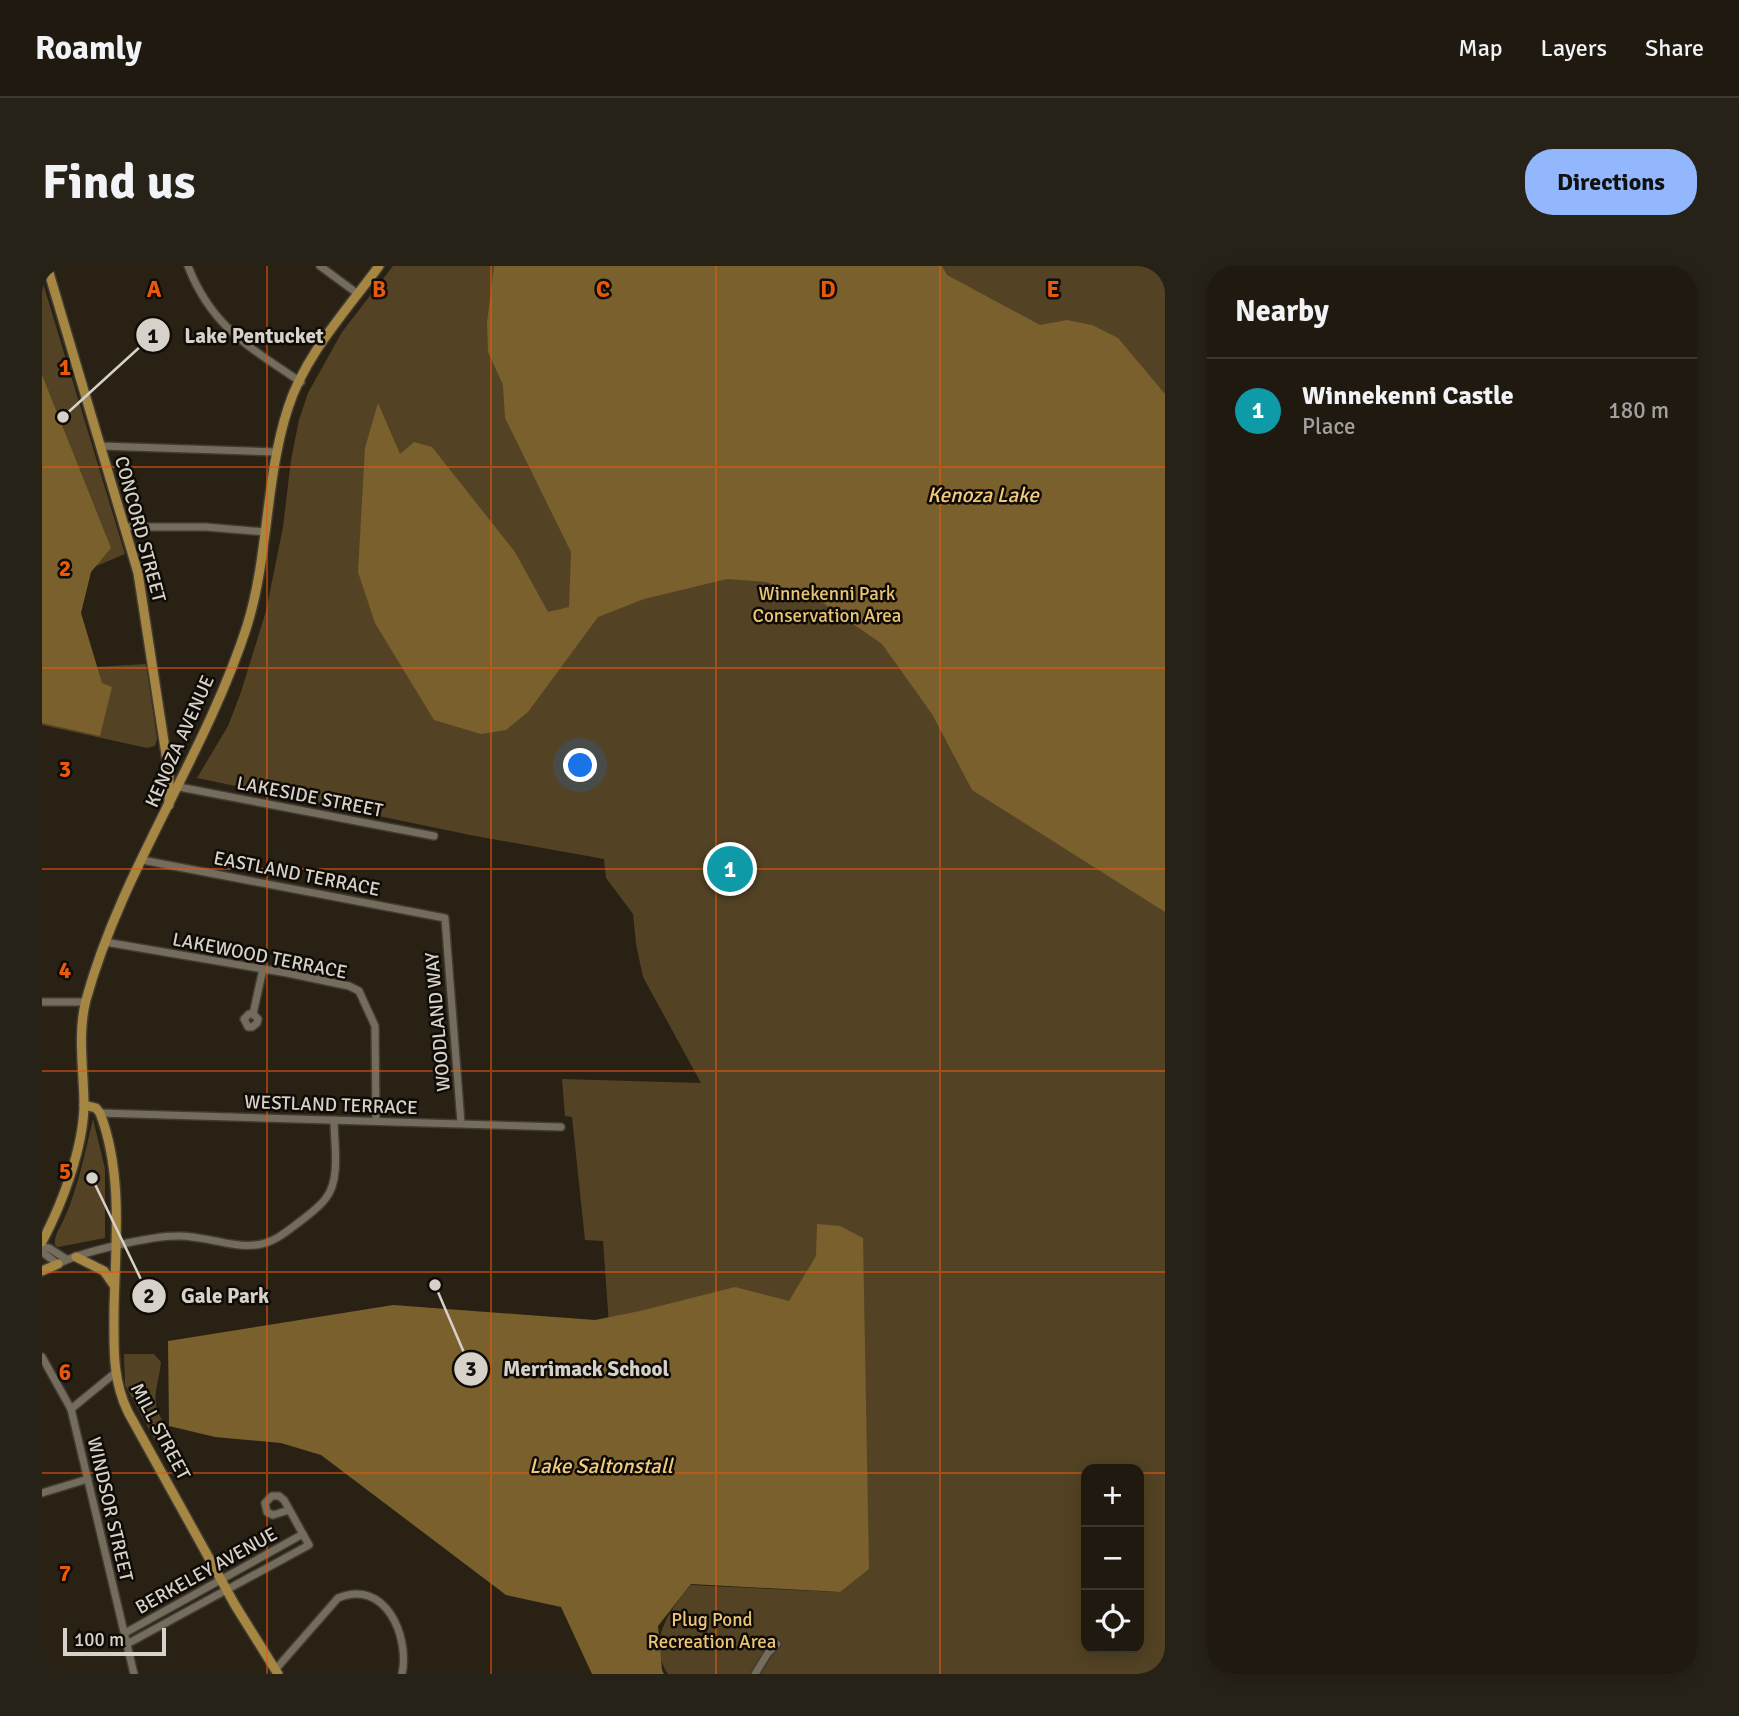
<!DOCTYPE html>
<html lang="en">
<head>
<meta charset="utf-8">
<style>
	body { margin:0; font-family:Signika,sans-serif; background:#272218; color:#f1f3f6 }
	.controls { position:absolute; right:21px; bottom:21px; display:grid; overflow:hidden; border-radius:14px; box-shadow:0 4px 18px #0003 }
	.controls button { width:63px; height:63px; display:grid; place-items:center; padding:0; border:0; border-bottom:2px solid #3c382f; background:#1f190f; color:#f1f3f6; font:35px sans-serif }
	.scale { position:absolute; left:21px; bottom:18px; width:103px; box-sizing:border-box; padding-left:7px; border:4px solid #d7d2c9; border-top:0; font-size:19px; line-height:24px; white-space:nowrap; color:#d7d2c9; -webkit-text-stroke:5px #0f0b06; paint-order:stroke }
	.you { position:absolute; left:539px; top:500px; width:24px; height:24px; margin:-18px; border:5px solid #fff; border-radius:50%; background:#1a73e8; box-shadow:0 0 0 10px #1a73e833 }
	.badge { display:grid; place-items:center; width:46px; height:46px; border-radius:50%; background:#93b7fd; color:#fff; font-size:23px; font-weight:700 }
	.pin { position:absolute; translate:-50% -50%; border:4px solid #fff; box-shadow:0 2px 7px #0006 }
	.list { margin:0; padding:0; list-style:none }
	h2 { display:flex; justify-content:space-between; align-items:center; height:91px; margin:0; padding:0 28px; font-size:30px }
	h2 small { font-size:23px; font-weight:400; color:#a1a09e }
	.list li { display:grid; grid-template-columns:46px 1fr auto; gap:21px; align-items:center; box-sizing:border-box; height:105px; padding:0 28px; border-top:2px solid #3c382f }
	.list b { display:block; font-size:26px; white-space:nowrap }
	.list p { margin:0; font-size:23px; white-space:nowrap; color:#a1a09e }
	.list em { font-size:23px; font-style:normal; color:#a1a09e }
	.icon { flex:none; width:38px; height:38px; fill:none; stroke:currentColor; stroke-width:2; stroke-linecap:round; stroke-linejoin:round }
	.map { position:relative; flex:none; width:1123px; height:1408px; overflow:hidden; border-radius:28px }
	header { display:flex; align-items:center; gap:42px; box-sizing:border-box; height:98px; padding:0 35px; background:#1f190f; border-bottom:2px solid #3c382f }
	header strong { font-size:33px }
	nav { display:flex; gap:38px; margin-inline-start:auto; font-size:24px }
	.intro { display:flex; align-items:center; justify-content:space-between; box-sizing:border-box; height:168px; padding:0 42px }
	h1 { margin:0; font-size:49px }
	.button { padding:18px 32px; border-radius:28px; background:#93b7fd; color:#111; font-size:24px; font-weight:700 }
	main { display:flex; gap:42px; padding:0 42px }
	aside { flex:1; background:#1f190f; border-radius:28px; box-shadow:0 4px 18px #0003 }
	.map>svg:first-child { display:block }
	.green { fill:#534324; fill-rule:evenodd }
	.water { fill:#7a602c }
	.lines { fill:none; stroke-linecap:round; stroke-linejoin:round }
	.minor-casing { stroke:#413b31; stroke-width:10 }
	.major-casing { stroke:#413b31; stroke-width:12 }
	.minor { stroke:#746c5c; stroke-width:7 }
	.major { stroke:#a58642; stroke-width:9 }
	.grid { fill:none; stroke:#e8590c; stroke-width:2; stroke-opacity:0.55 }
	.labels { text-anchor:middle; stroke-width:5; stroke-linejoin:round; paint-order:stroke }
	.street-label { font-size:19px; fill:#d7d2c9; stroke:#0f0b06 }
	.park-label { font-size:19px; fill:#ecc475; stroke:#0f0b06 }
	.water-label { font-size:21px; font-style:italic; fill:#f4cb7c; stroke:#0f0b06 }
	.grid-label { font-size:23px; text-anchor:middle; font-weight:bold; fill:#e8590c; stroke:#0f0b06; stroke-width:5; stroke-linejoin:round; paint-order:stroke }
	.leader { fill:none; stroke:#d7d2c9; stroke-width:2.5 }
	.callout-dot { fill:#d7d2c9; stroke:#0f0b06; stroke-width:2.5 }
	.mark-label { font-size:21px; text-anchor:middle; font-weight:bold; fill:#111 }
	.callout-label { font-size:21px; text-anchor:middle; font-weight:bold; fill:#d7d2c9; stroke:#0f0b06; stroke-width:5; stroke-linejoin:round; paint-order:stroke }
</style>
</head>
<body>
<header>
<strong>Roamly</strong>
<nav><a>Map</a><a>Layers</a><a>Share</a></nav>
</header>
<div class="intro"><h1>Find us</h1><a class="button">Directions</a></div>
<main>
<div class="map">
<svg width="1123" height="1408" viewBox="0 0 1123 1408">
	<rect width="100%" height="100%" fill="#292114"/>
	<g class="green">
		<path d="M351 0H1123V1408H626C604 1376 628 1343 649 1319L795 1326 805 1320 778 995 748 1044 567 1058 561 975 543 974 530 851 523 850 520 813 659 817 601 711 594 678 591 648 564 612 562 593 428 569 155 512 186 460 199 426 224 345 241 261 249 194 257 154 266 127 300 66ZM1044 1203H1097V1382H1044Z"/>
		<path d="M0 14 83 288 45 304 35 348 52 401 104 398 115 473 113 480 105 482 0 459Z"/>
		<path d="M51 853 63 903V972L16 981 13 979C12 969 18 962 22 953 36 922 43 886 51 853Z"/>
		<path d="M82 1088H112L119 1096C115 1130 105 1135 129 1167L114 1176 83 1119Z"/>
	</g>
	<g class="water">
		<path d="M452 0H900L905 9 998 59 1025 54 1050 59 1076 72 1123 128V646L930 524 890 448 840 378 778 335 724 316 685 313 602 333 556 351 486 446 464 464 439 468 392 454 333 357 316 306 323 182 336 137 358 188 372 176 390 181 473 286 506 346 527 341 529 286 463 152 461 119 446 86 445 57Z"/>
		<path d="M0 109 69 282 49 306 39 347 60 417 70 421 58 470 0 457Z"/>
		<path d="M775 958 798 960 821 972 827 1303 798 1326 649 1318 616 1360 620 1404 622 1408H550L519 1341 464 1329 279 1189 239 1177 173 1171 127 1160 126 1075 351 1039 553 1054 598 1045 693 1021 747 1035 774 990Z"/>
	</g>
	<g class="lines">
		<g class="minor-casing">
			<g id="minor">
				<path d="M146 0C169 60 208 82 259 116"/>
				<path d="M278 0 316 28"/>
				<path d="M59 180 234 186"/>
				<path d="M83 261H164L224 266"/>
				<path d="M137 521 392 570"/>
				<path d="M100 594 403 652 419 857"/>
				<path d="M63 676 245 707 307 720 317 725 333 760 334 855"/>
				<path d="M0 736H44"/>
				<path d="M211 748 216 753 215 757 210 761H206L202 753 207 748H211L221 703"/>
				<path d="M58 847 519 861"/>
				<path d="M0 981 7 982 24 993"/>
				<path d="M0 986 16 998C38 986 109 970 135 970 161 969 188 982 214 979 231 977 243 967 256 957 266 949 277 942 284 932 299 913 292 877 292 854"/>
				<path d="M0 1091 29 1143 92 1408"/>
				<path d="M29 1143 73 1107"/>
				<path d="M0 1227 46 1213"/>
				<path d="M83 1367 261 1268"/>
				<path d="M85 1378 267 1279 242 1234 237 1230H230L223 1237 225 1246 231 1249 247 1244"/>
				<path d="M233 1404 296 1332C343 1312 368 1370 360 1408"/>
				<path d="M713 1408 726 1387 735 1378"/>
			</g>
		</g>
		<g class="major-casing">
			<g id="major">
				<path d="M5 0 96 307 127 508V539"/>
				<path d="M42 839 54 842 58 847C82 910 73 980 72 1046 72 1081 70 1113 86 1146L193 1339 236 1408"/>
				<path d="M0 976C20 938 41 883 42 840 42 805 35 769 44 734 80 603 163 490 205 360 227 289 223 213 246 142 263 89 304 45 337 0"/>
				<path d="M34 991 62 1005 71 1018"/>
				<path d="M0 1005 16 998"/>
			</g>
		</g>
		<use href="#minor" class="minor"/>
		<use href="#major" class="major"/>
	</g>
	<path class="grid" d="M225 0V1408M449 0V1408M674 0V1408M898 0V1408M0 201H1123M0 402H1123M0 603H1123M0 805H1123M0 1006H1123M0 1207H1044M1097 1207H1123"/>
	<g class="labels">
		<g class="street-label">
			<text transform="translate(99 263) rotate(75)" y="7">CONCORD STREET</text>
			<text transform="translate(137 475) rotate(-66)" y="7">KENOZA AVENUE</text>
			<text transform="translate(268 530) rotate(11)" y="7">LAKESIDE STREET</text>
			<text transform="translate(255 607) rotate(11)" y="7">EASTLAND TERRACE</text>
			<text transform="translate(218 689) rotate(11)" y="7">LAKEWOOD TERRACE</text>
			<text transform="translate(395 756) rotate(-95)" y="7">WOODLAND WAY</text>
			<text transform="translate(289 838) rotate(2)" y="7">WESTLAND TERRACE</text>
			<text transform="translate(119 1165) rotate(62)" y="7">MILL STREET</text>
			<text transform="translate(69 1243) rotate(77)" y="7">WINDSOR STREET</text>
			<text transform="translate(164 1304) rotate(-29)" y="7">BERKELEY AVENUE</text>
		</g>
		<g class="park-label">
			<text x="785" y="334">Winnekenni Park<tspan x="785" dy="22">Conservation Area</tspan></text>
			<text x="670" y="1360">Plug Pond<tspan x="670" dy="22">Recreation Area</tspan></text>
		</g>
		<g class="water-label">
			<text x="941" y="236">Kenoza Lake</text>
			<text x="559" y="1207">Lake Saltonstall</text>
		</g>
	</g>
	<g class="grid-label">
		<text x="112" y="31">A</text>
		<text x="337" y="31">B</text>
		<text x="561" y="31">C</text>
		<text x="786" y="31">D</text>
		<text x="1011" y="31">E</text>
		<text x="23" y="109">1</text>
		<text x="23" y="310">2</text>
		<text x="23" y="511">3</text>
		<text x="23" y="712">4</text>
		<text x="23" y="913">5</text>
		<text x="23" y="1114">6</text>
		<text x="23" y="1315">7</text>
	</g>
	<path class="leader" d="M21 151L111 69M50 912L107 1030M393 1019L429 1103"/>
	<g class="callout-dot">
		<circle cx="21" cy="151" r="7"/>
		<circle cx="50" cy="912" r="7"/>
		<circle cx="393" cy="1019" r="7"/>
		<circle cx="111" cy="69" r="18"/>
		<circle cx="107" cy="1030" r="18"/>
		<circle cx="429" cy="1103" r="18"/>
	</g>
	<g class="mark-label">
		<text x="111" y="77">1</text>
		<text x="107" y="1037">2</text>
		<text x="429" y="1110">3</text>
	</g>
	<g class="callout-label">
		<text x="212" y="77">Lake Pentucket</text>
		<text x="183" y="1037">Gale Park</text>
		<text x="544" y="1110">Merrimack School</text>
	</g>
</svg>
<div class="controls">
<button>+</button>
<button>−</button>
<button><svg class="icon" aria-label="locate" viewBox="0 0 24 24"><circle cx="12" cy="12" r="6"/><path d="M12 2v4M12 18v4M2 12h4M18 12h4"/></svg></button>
</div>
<div class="scale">100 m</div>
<div class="you"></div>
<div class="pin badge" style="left:688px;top:603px;background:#0f9aa8">1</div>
</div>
<aside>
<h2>Nearby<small></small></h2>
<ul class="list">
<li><span class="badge" style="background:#0f9aa8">1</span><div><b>Winnekenni Castle</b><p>Place</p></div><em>180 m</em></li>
</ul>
</aside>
</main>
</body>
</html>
